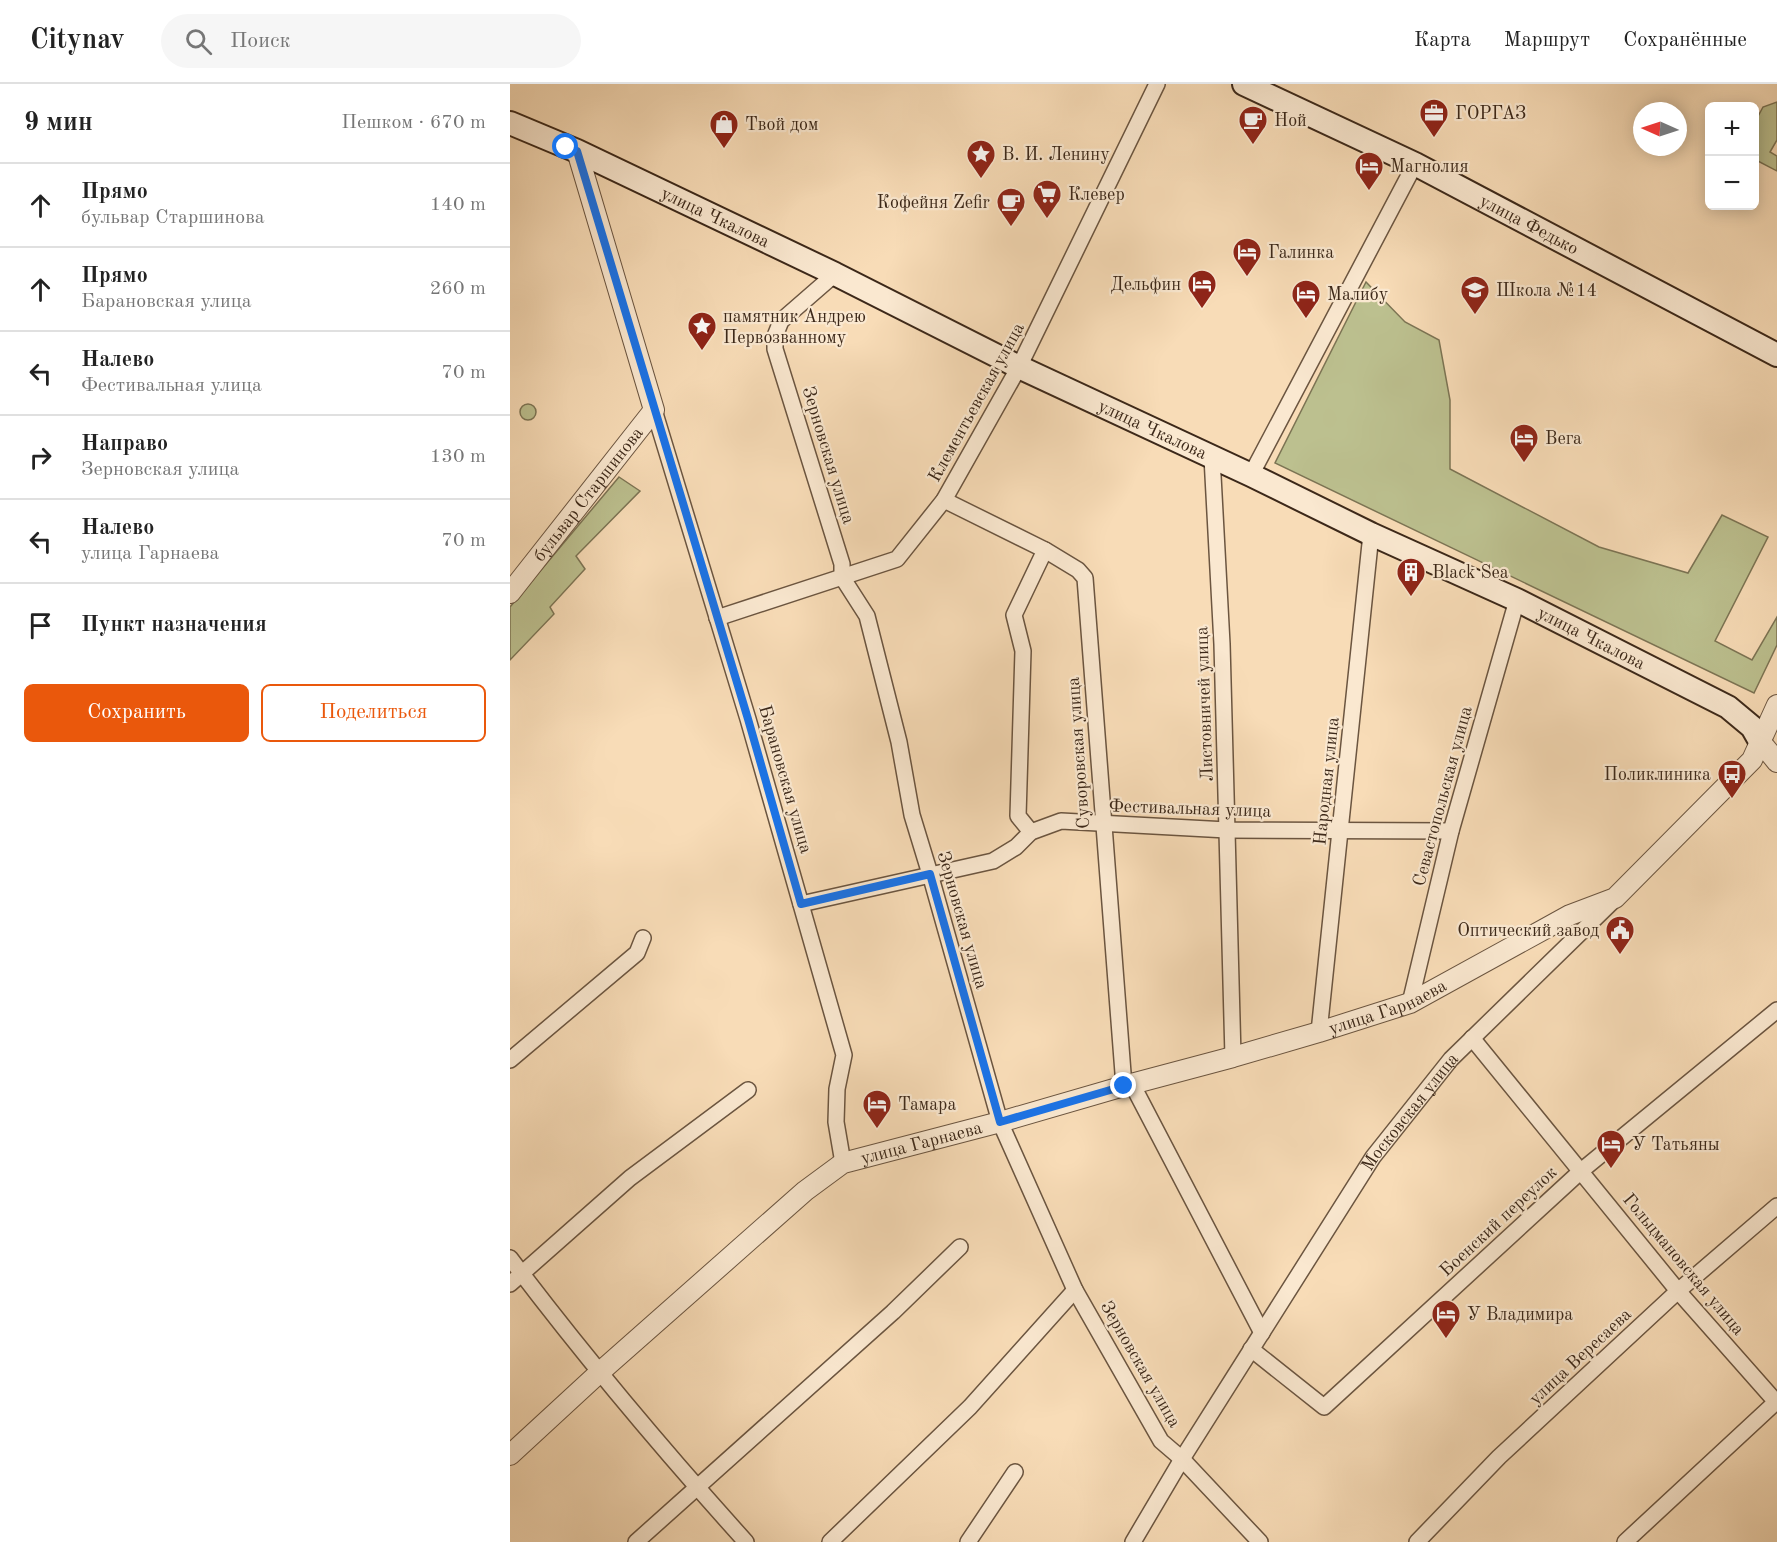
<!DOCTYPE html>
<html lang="ru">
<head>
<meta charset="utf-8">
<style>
	body { margin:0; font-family:"Old Standard TT",serif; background:#f6f6f6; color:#222 }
	.controls { position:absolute; right:18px; top:18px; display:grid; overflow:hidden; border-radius:9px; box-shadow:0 3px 15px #0003 }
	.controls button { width:54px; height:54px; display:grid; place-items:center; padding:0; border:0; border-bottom:2px solid #e0e0e0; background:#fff; color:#222; font:30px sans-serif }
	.compass { position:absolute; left:1123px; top:18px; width:54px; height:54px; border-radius:50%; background:#fff; box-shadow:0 3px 15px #0003; rotate:273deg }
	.stop { position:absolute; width:18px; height:18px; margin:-14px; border:4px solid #1a73e8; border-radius:50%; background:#fff }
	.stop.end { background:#1a73e8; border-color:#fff; box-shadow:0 2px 6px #0008 }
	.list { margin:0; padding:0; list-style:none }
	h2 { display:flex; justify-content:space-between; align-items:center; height:78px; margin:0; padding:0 24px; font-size:26px }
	h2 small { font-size:20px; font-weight:400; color:#767676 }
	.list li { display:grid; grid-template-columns:39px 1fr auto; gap:18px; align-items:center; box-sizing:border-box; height:84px; padding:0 24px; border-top:2px solid #e0e0e0 }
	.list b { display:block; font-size:22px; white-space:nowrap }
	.list p { margin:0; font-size:20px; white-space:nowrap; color:#767676 }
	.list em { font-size:20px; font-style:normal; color:#767676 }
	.actions { display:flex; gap:12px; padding:18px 24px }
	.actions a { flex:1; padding:14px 0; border:2px solid #ea580c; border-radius:9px; text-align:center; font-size:21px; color:#ea580c }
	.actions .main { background:#ea580c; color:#fff }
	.icon { flex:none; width:33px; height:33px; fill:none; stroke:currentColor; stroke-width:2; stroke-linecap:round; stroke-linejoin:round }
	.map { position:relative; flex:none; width:1267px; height:1458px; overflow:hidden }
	header { display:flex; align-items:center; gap:36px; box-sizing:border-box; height:84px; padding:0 30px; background:#fff; border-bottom:2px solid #e0e0e0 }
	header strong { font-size:28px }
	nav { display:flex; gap:33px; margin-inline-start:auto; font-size:21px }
	.search { width:420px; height:54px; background:#f6f6f6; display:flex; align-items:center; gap:15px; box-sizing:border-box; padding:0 21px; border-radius:33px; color:#767676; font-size:22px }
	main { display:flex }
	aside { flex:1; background:#fff }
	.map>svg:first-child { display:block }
	.green { fill:#bcc08f; stroke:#7c7454; stroke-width:1.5 }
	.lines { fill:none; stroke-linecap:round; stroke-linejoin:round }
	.minor-casing { stroke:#6b5540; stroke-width:18 }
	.tertiary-casing { stroke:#6b5540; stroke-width:22 }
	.secondary-casing { stroke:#3c2819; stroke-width:26 }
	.minor { stroke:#fae8d0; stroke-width:15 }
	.tertiary { stroke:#fae8d0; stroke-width:20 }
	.secondary { stroke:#fae8d0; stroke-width:22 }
	.route { stroke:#1a73e8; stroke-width:8 }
	.labels { text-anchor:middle; stroke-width:4.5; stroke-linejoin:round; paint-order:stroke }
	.poi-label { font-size:18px; fill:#3c2819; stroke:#fae8d0; text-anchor:start }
	.street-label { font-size:18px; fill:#3c2819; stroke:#fae8d0 }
</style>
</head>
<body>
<header>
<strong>Citynav</strong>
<div class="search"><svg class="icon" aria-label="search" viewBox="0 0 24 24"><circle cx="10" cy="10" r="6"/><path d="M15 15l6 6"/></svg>Поиск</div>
<nav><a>Карта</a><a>Маршрут</a><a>Сохранённые</a></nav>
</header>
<main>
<aside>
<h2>9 мин<small>Пешком · 670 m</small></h2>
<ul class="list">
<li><svg class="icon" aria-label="ahead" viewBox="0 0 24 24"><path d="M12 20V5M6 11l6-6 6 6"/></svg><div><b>Прямо</b><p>бульвар Старшинова</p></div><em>140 m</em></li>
<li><svg class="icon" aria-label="ahead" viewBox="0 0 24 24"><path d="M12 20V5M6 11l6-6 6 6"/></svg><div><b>Прямо</b><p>Барановская улица</p></div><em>260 m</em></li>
<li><svg class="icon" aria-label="left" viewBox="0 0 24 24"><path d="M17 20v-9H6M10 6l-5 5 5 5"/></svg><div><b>Налево</b><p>Фестивальная улица</p></div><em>70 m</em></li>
<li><svg class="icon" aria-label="right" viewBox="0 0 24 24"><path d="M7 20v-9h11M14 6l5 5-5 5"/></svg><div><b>Направо</b><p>Зерновская улица</p></div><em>130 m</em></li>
<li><svg class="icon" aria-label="left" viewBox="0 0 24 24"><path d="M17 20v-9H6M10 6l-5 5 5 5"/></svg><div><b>Налево</b><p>улица Гарнаева</p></div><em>70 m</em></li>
<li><svg class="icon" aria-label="arrive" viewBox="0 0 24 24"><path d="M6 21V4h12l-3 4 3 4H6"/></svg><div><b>Пункт назначения</b></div></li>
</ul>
<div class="actions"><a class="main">Сохранить</a><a>Поделиться</a></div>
</aside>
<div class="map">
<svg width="1267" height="1458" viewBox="0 0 1267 1458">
	<rect width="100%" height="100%" fill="#f8dcb7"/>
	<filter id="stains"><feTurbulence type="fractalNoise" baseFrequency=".00333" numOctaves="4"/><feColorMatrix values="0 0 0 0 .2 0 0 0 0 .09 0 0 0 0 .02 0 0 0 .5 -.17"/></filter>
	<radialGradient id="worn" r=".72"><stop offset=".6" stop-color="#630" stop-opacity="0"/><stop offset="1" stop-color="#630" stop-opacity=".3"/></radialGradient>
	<g class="green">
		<path d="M1267 18V56L1260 68 1267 72V87L1244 75 1245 38 1253 23Z"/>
		<path d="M856 198 895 238 929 256 940 316V385L1089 463 1178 489 1212 431 1258 453 1205 557 1242 576 1267 533V561L1244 609 765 379Z"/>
		<circle cx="18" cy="328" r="8"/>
		<path d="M109 393 130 407 66 472 75 485 40 523 44 530 0 576V523Z"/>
	</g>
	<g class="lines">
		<g class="minor-casing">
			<g id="minor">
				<path d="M325 190 271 237 265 252V265L332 480V493L357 532 389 658 402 731 420 790 490 1038 565 1206 651 1357 672 1375 750 1458"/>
				<path d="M144 326 238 635 334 971 327 1005 326 1038 333 1079"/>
				<path d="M702 373 712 560 723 973"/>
				<path d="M741 391 905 80"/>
				<path d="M434 416 535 466 568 486 575 494 614 1002"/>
				<path d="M207 534 387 475 434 416 509 283 647 0"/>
				<path d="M521 748 508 732 513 567 504 531 535 466"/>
				<path d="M291 820 483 777 506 763 521 748 551 737 717 746 941 747"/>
				<path d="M900 919 941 747 1007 516"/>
				<path d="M809 948 861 450"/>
				<path d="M962 954 1168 1207 1267 1319"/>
				<path d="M0 976 127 869 133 854"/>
				<path d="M622 1000 752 1249"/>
				<path d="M0 1174C74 1272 154 1367 236 1458"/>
				<path d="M0 1200 120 1094 238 1006"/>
				<path d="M741 1265 814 1323 1071 1087 1267 926"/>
				<path d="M126 1458 383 1228 450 1163"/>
				<path d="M320 1458 460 1323 565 1206"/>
				<path d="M458 1458 505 1388"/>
				<path id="s1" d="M623 1458 672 1375 863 1073 941 975 1103 817"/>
				<path d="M907 1458 989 1373 1168 1207 1267 1122"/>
				<path d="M1115 1458 1267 1317"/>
			</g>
		</g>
		<g class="tertiary-casing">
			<g id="tertiary">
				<path id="s2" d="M0 509 144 326 67 67"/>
				<path d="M1250 657 1267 678"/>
				<path id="s3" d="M0 1371 90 1288 295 1107 333 1079 490 1038 614 1002 723 973 809 948 900 919 1060 831 1105 814 1242 676 1267 621"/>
			</g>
		</g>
		<g class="secondary-casing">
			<g id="secondary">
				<path id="s4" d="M734 0 905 80 1267 271"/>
				<path id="s5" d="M0 39 67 67 325 190 509 283 741 391 861 450 1007 516 1218 623 1242 643 1250 657"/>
			</g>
		</g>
		<use href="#minor" class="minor"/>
		<use href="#tertiary" class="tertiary"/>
		<use href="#secondary" class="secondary"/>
	</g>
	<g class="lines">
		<path class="route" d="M56 63 67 67 238 635 291 820 420 790 490 1038 614 1002"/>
	</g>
	<defs>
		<g id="office-pin" transform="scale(1.5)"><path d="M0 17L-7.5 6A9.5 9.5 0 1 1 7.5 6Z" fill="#8f2418" stroke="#fae8d0"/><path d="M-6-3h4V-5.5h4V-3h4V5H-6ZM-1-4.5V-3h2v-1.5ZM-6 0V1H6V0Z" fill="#fff"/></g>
		<g id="cafe-pin" transform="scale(1.5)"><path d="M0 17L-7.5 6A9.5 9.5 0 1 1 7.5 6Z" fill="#8f2418" stroke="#fae8d0"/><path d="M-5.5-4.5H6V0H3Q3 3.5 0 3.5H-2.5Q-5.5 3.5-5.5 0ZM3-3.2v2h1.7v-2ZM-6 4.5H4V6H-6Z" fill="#fff"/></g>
		<g id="shop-pin" transform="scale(1.5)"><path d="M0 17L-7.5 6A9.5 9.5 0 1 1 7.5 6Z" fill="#8f2418" stroke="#fae8d0"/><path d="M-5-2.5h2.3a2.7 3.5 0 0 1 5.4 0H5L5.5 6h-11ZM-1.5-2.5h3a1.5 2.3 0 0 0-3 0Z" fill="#fff"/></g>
		<g id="sight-pin" transform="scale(1.5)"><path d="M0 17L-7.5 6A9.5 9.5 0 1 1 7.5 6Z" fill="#8f2418" stroke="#fae8d0"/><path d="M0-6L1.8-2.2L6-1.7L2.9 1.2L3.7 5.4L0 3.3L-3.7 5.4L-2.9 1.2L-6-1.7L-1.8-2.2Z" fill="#fff"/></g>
		<g id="hotel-pin" transform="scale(1.5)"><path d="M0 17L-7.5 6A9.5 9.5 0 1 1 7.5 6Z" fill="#8f2418" stroke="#fae8d0"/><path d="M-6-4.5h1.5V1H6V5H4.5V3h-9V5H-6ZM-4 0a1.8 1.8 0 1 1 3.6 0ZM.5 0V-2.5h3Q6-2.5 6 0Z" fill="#fff"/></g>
		<g id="supermarket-pin" transform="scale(1.5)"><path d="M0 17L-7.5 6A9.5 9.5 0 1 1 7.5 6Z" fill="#8f2418" stroke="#fae8d0"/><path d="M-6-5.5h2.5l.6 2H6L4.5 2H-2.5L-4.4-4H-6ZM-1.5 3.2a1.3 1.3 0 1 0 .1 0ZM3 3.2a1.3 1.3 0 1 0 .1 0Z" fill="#fff"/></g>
		<g id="school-pin" transform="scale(1.5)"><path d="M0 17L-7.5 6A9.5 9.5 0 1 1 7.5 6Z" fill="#8f2418" stroke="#fae8d0"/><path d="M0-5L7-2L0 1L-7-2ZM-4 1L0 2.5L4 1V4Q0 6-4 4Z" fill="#fff"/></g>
		<g id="building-pin" transform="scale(1.5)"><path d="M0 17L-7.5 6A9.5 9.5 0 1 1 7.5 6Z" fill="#8f2418" stroke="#fae8d0"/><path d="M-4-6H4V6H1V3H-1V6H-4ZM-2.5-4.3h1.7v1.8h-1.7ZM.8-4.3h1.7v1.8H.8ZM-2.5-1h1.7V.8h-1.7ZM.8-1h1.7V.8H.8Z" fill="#fff"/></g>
		<g id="bus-pin" transform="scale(1.5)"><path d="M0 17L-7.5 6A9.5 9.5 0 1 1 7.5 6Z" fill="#8f2418" stroke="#fae8d0"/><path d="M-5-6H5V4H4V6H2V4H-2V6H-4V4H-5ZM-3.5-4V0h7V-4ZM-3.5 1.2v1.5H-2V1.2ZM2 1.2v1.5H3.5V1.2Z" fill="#fff"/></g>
		<g id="civic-pin" transform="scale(1.5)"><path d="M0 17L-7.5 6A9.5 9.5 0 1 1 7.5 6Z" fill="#8f2418" stroke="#fae8d0"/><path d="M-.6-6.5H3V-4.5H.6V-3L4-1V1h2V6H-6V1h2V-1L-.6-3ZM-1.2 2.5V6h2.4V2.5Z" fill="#fff"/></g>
	</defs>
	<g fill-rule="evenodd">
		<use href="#office-pin" x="924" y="29"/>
		<use href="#cafe-pin" x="743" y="36"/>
		<use href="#shop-pin" x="214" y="40"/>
		<use href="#sight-pin" x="471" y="70"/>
		<use href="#hotel-pin" x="859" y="82"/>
		<use href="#supermarket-pin" x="537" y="110"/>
		<use href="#cafe-pin" x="501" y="118"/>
		<use href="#hotel-pin" x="737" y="168"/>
		<use href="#hotel-pin" x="692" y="200"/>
		<use href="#school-pin" x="965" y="206"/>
		<use href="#hotel-pin" x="796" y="210"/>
		<use href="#sight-pin" x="192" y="242"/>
		<use href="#hotel-pin" x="1014" y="354"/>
		<use href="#building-pin" x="901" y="488"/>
		<use href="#bus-pin" x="1222" y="690"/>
		<use href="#civic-pin" x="1110" y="846"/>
		<use href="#hotel-pin" x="367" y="1020"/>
		<use href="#hotel-pin" x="1101" y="1060"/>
		<use href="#hotel-pin" x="936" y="1230"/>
	</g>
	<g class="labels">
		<g class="poi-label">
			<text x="945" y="35">ГОРГАЗ</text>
			<text x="764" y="42">Ной</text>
			<text x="235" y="46">Твой дом</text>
			<text x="492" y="76">В. И. Ленину</text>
			<text x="880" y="88">Магнолия</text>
			<text x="558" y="116">Клевер</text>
			<text x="480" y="124" text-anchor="end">Кофейня Zefir</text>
			<text x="758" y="174">Галинка</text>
			<text x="671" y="206" text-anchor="end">Дельфин</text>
			<text x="986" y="212">Школа №14</text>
			<text x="817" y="216">Малибу</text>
			<text x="213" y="238">памятник Андрею<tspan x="213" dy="21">Первозванному</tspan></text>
			<text x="1035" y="360">Вега</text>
			<text x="922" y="494">Black Sea</text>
			<text x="1201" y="696" text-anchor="end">Поликлиника</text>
			<text x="1089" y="852" text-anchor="end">Оптический завод</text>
			<text x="388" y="1026">Тамара</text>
			<text x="1122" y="1066">У Татьяны</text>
			<text x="957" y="1236">У Владимира</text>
		</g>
		<g class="street-label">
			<text dy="6" stroke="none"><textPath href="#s5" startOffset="226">улица Чкалова</textPath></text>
			<text dy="6" stroke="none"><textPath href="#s4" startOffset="318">улица Федько</textPath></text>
			<text transform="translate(466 318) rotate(-61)" y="6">Клементьевская улица</text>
			<text dy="6" stroke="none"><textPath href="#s5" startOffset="712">улица Чкалова</textPath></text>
			<text transform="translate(319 371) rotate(73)" y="6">Зерновская улица</text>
			<text dy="6" stroke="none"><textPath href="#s2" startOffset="126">бульвар Старшинова</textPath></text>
			<text dy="6" stroke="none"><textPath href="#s5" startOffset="1198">улица Чкалова</textPath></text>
			<text transform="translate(694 620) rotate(-92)" y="6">Листовничей улица</text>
			<text transform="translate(568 669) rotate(-94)" y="6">Суворовская улица</text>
			<text transform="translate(276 695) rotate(74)" y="6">Барановская улица</text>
			<text transform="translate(816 697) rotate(-84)" y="6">Народная улица</text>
			<text transform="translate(932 712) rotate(-75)" y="6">Севастопольская улица</text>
			<text transform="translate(680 724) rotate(2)" y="6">Фестивальная улица</text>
			<text transform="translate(453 836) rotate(74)" y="6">Зерновская улица</text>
			<text dy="6" stroke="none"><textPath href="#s3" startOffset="1010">улица Гарнаева</textPath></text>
			<text dy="6" stroke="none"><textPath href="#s1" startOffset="512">Московская улица</textPath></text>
			<text dy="6" stroke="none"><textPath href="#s3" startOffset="524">улица Гарнаева</textPath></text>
			<text transform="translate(988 1137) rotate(-43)" y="6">Боенский переулок</text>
			<text transform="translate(1174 1180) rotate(50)" y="6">Гольцмановская улица</text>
			<text transform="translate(1070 1272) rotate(-43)" y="6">улица Вересаева</text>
			<text transform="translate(631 1280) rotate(60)" y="6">Зерновская улица</text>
		</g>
	</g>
	<rect width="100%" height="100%" filter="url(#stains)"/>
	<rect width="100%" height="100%" fill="url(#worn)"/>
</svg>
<div class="controls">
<button>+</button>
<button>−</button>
</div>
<svg class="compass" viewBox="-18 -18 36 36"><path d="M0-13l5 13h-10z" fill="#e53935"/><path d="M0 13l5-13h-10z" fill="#767676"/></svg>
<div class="stop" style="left:56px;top:63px"></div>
<div class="stop end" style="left:614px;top:1002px"></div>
</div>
</main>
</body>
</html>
